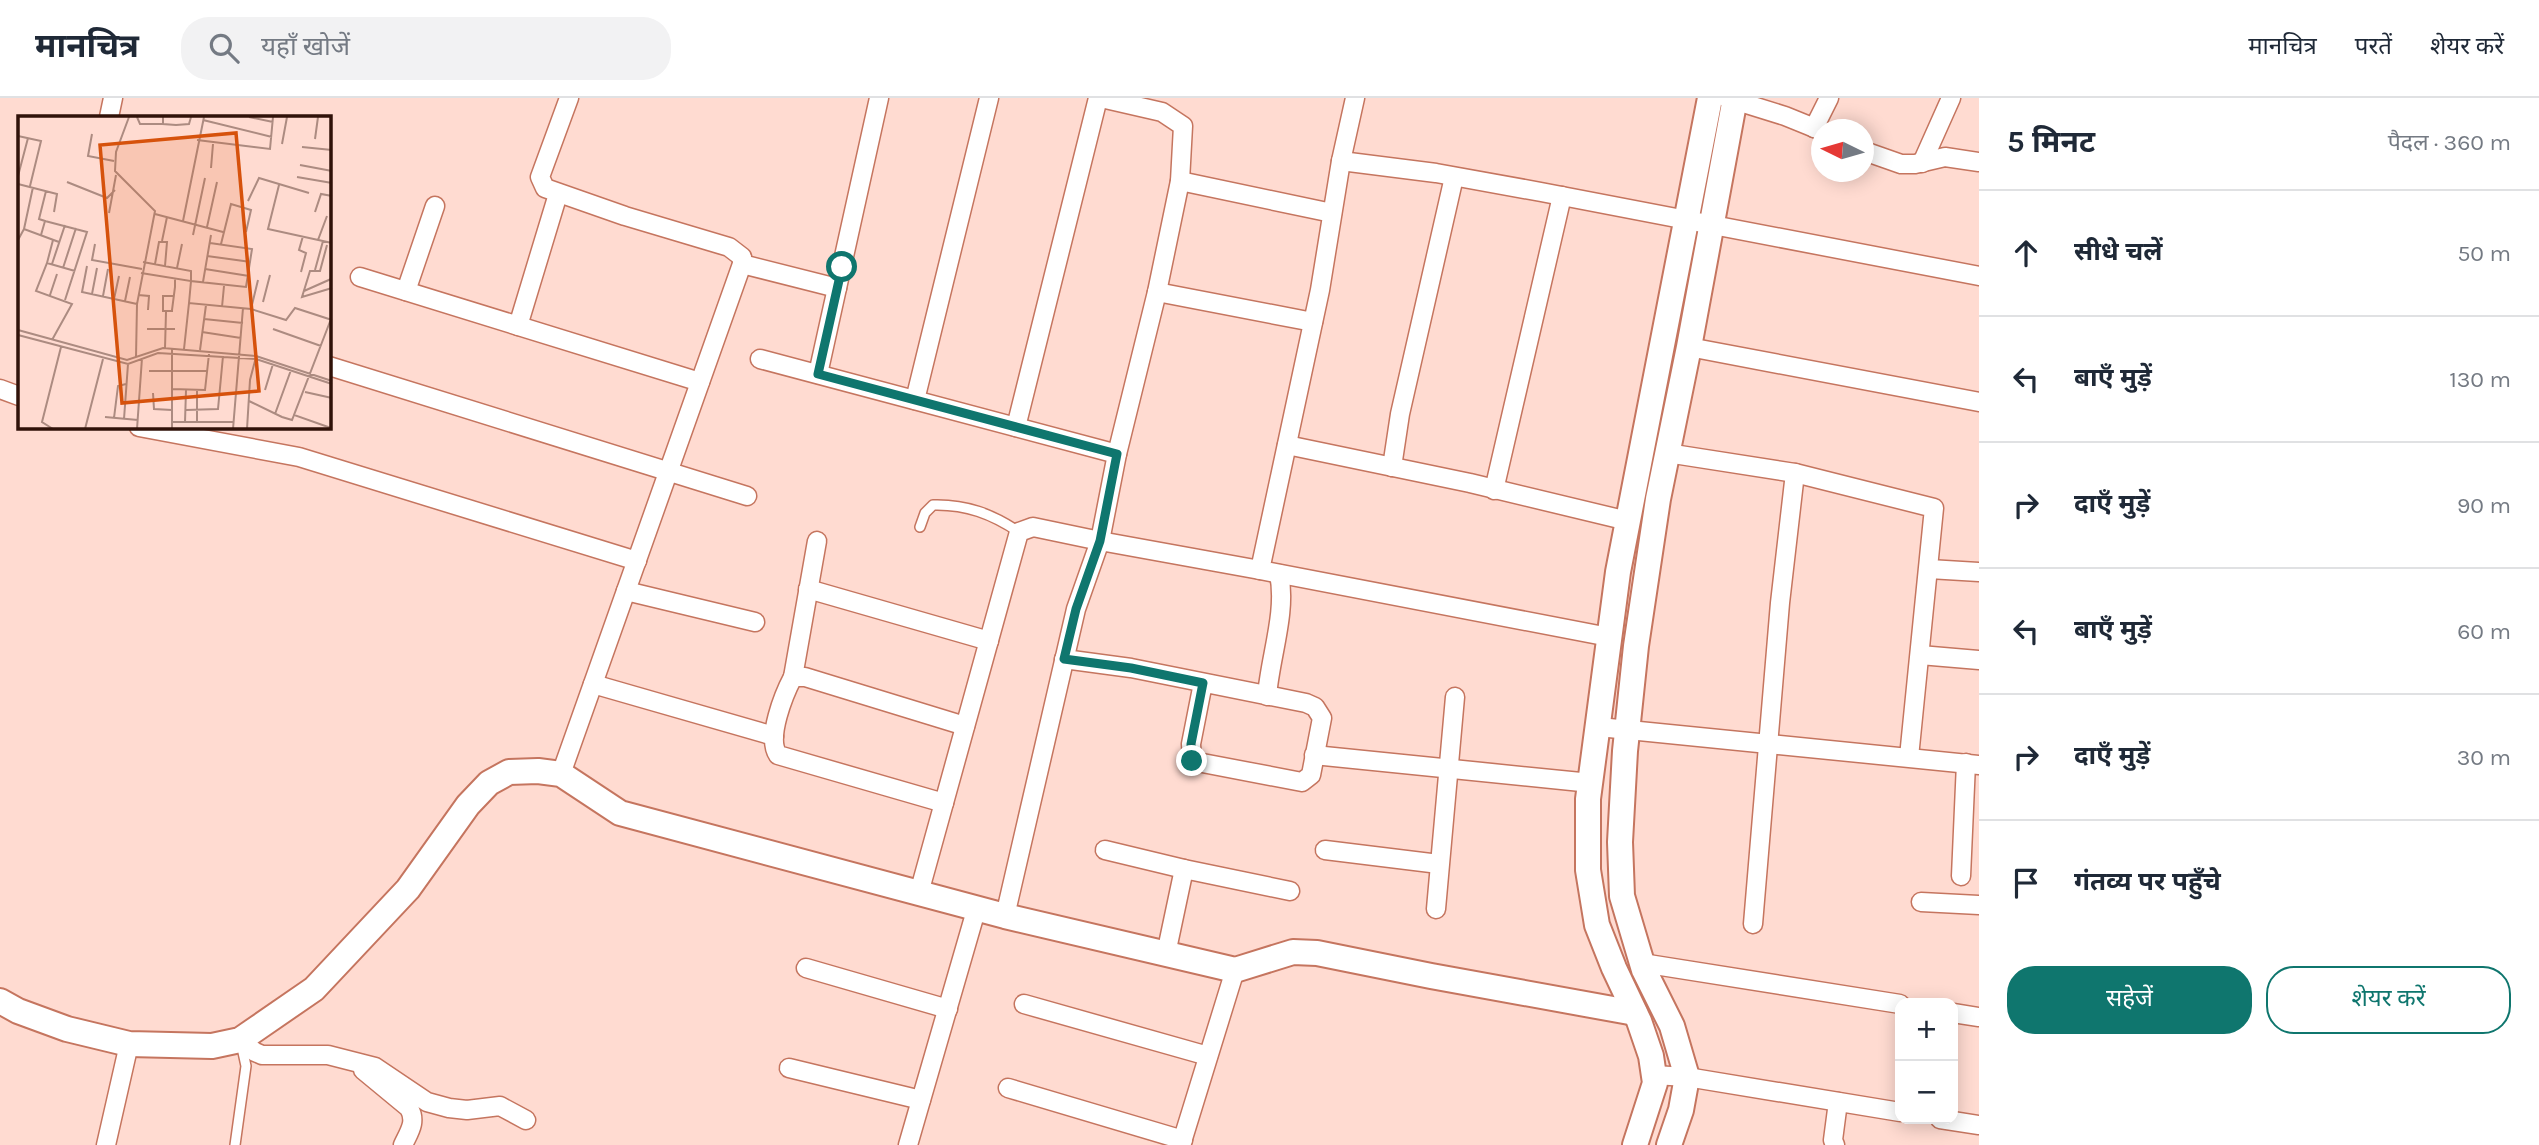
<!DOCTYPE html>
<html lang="hi">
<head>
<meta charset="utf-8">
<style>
	body { margin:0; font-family:Karla,"Noto Sans Devanagari",sans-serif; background:#f2f2f3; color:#1f2937 }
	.controls { position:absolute; right:21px; bottom:21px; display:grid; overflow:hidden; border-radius:14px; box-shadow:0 4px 18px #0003 }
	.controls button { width:63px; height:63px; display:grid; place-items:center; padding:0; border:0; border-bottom:2px solid #e0e1e3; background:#fff; color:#1f2937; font:35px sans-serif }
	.compass { position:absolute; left:1811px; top:21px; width:63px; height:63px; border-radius:50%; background:#fff; box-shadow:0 4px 18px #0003; rotate:275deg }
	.stop { position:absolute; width:21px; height:21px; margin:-16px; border:5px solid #0f766e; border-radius:50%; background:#fff }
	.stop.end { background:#0f766e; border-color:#fff; box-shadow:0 2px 7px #0008 }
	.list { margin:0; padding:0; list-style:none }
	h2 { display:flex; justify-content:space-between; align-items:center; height:91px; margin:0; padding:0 28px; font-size:30px }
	h2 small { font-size:23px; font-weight:400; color:#747a83 }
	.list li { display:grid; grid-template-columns:46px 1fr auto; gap:21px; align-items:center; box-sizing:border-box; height:126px; padding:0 28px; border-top:2px solid #e0e1e3 }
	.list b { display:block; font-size:26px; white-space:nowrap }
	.list em { font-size:23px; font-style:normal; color:#747a83 }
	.actions { display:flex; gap:14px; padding:21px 28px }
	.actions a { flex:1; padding:16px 0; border:2px solid #0f766e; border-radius:28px; text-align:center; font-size:24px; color:#0f766e }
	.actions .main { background:#0f766e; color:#fff }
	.icon { flex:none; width:38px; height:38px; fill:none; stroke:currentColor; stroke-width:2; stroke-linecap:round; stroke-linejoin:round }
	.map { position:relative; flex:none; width:1979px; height:1047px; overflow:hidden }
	header { display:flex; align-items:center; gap:42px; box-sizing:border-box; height:98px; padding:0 35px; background:#fff; border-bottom:2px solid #e0e1e3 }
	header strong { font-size:33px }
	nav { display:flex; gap:38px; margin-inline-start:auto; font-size:24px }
	.search { width:490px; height:63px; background:#f2f2f3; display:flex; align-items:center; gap:18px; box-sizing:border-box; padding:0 24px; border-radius:28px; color:#747a83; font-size:26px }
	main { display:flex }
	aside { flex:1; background:#fff }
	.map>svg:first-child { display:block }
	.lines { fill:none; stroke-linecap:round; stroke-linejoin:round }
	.lane-casing { stroke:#c5755f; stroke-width:12 }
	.street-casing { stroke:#c5755f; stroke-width:21 }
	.secondary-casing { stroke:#c5755f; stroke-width:28 }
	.lane { stroke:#fff; stroke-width:9 }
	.street { stroke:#fff; stroke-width:18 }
	.secondary { stroke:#fff; stroke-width:24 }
	.route { stroke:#0f766e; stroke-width:9 }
	.inset-road { fill:none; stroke:#ac8b81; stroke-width:2 }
	.view { fill:#d6520c; fill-opacity:0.15; stroke:#d6520c; stroke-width:3.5 }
	.inset-edge { fill:none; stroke:#301209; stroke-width:3.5 }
</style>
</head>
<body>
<header>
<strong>मानचित्र</strong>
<div class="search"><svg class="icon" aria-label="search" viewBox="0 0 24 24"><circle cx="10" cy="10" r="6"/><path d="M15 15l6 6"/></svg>यहाँ खोजें</div>
<nav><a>मानचित्र</a><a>परतें</a><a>शेयर करें</a></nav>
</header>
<main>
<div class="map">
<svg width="1979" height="1047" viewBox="0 0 1979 1047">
	<rect width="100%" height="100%" fill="#ffdbd1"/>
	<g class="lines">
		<g class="lane-casing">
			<g id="lane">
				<path d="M920 429 925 415 933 407C966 406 992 416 1019 434"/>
				<path d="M235 1047 246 968 241 945"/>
			</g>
		</g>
		<g class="street-casing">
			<g id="street">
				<path d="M1355 0 1341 63 1320 192 1260 472 1609 539"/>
				<path d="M1727 0 1785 18 1822 33"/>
				<path d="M109 19 113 0"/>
				<path d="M1814 30 1829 0"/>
				<path d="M1864 53 1901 66H1915L1945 59 1979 64"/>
				<path d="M1341 63 1436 75 1541 94 1979 178"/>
				<path d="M1922 65 1951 0"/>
				<path d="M1180 83 1332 115"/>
				<path d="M742 166 837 190"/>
				<path d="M360 179 700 284"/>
				<path d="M406 193 435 108"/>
				<path d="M1157 194 1313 224"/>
				<path d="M518 228 558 96"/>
				<path d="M1689 249 1979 304"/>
				<path d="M760 261 1117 356"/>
				<path d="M329 268 747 398"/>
				<path d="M818 276 879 0"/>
				<path d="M0 291 19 298"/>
				<path d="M915 302 989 0"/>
				<path d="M139 329 299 359 637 463"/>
				<path d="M1016 329 1098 0"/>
				<path d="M1287 347 1470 385 1628 423"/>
				<path d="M1667 355 1795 375 1934 410 1909 659"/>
				<path d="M1392 369 1400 316 1454 79"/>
				<path d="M1494 392 1562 98"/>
				<path d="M1929 471 1979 474"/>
				<path d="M808 491 989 543"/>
				<path d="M626 493 755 524"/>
				<path d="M1920 557 1979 562"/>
				<path d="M1064 561 1131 570 1306 605 1315 609 1322 620 1311 677 1302 684 1192 663 1191 646 1203 585"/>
				<path d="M793 579 817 443"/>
				<path d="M593 586 774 638"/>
				<path d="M1267 598C1270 559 1287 514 1279 476"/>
				<path d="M1599 629 1979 667"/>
				<path d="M1314 657 1591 685"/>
				<path d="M561 676 742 166V159L729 149 625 118 545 90 540 79 569 0"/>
				<path d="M944 705 778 657C766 640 784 596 793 579H805L965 628"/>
				<path d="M1105 752 1184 771"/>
				<path d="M1325 752 1439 766"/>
				<path d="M1961 778 1966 665"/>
				<path d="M919 795 1019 434 1033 429 1100 443 1117 356 1157 194 1180 83 1183 28 1162 14 1101 0"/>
				<path d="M1921 804 1979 807"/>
				<path d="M1436 811 1455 599"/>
				<path d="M1005 818 1076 511 1100 443 1260 472"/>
				<path d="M1753 826 1780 505 1795 375"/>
				<path d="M1166 856 1184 771 1290 793"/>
				<path d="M1642 865 1900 906"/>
				<path d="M806 870 948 911"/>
				<path d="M1024 906 1208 958"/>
				<path d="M1953 915 1979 919"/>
				<path d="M240 942 255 954 262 957H328L375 969 427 1004 449 1010 467 1012 500 1008 526 1022"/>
				<path d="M789 970 921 1002"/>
				<path d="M363 972 409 1010C417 1024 409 1034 403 1047"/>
				<path d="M1654 977 1687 979 1900 1014"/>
				<path d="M1008 990 1183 1042"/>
				<path d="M1940 1021 1979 1027"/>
				<path d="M106 1047 129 946"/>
				<path d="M908 1047 977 809"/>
				<path d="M1181 1047 1235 872"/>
				<path d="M1835 1047 1833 1042 1838 1004"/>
			</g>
		</g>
		<g class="secondary-casing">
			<g id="secondary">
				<path d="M0 903 18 913 67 931 129 946 212 948 240 942 314 891 408 791 468 707 489 685 509 674 538 673 561 676 620 715 1005 818 1235 872 1293 854 1317 855 1431 878 1635 915"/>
				<path d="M1635 1047 1655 985 1651 958 1639 923 1614 870 1597 827 1588 772V701L1618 474 1710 0"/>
				<path d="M1669 1047 1681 1012 1687 979 1672 928 1644 872 1622 798 1620 744 1625 653 1636 548 1658 401 1689 249 1735 0"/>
			</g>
		</g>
		<use href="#lane" class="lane"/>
		<use href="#street" class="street"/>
		<use href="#secondary" class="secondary"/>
	</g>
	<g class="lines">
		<path class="route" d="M842 169 818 276 1117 356 1100 443 1076 511 1064 561 1131 570 1203 585 1191 646 1192 663"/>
	</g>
	<g transform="translate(18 18)">
		<rect width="313" height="313" fill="#ffdbd1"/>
		<path class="inset-road" d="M111 1 98 36 97 55 137 95 119 188 118 241M119 1 122 8H145M145 1V8L158 9 171 8 173 1M231 1 255 6M185 4 254 21M74 18 70 40 96 45M0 20 23 25 12 70M297 23 300 1M179 24 252 33 255 1M264 28 269 1M284 31 314 34M282 49 314 55M193 52 195 28M0 60 10 22M279 61 314 67M49 66 89 82 97 74M0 68 39 78 36 96M261 69 250 113 314 127M230 85 241 62 291 77M297 96 303 78 314 80M91 97 98 59M137 98 205 116M27 105 69 116 47 184M165 105 186 1M189 111 199 66M6 113 15 71M23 119 27 105 21 103 28 75M175 119 187 62M0 124 6 113 41 126M300 124 309 100M144 125 149 101M77 128 74 144 124 153M203 128 213 88 233 94 228 116M309 129 302 155H292L284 181 314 172M189 140 233 146M125 146 173 155V165L228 171 234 133 192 127M29 147 35 124M34 148 47 109M137 148 141 126H149L147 150M69 150 64 176 119 188M45 152 58 112M159 152 164 128M187 153 231 160M297 154 305 125M283 156 288 137 281 134 285 120M123 157 173 165 171 187M185 166 193 119M286 175 313 163M74 178 79 152M32 179 39 158M120 179 131 180 130 194M85 180 90 153M156 180H145V195H154V194L157 171V162M96 183 101 160M107 185 112 161M245 186 252 159M204 191 206 170M233 193 240 164M186 203 225 207M129 213H157M255 213 303 230M0 214 109 244 145 232 238 240 314 265M184 216 223 222M0 219 110 248 140 237 238 243 314 268M34 224 54 188 18 175 29 147 57 155M147 232 148 196M166 233 171 187 233 193 268 204 277 192 314 204M182 234 188 189M131 255H190M154 273 187 274 191 238M179 274V306M247 274 255 248M287 276 314 282M135 277 136 293 154 294M231 285 264 301 274 304 276 299M168 294 200 293 205 240M257 298 273 254M87 301 120 304M96 302 100 270 108 268M106 303 110 248M154 306H215M167 306 168 274M313 312 276 299 313 203M35 313 24 306 43 231M67 313 85 243M119 313 124 242M154 313V233M215 313 225 192M229 313 232 264 238 241"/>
		<path class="view" d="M218 17 241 275 104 287 82 29Z"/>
		<rect width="313" height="313" class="inset-edge"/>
	</g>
</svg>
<div class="controls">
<button>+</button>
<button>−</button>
</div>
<svg class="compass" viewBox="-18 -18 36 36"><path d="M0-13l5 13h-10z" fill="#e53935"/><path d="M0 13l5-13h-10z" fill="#747a83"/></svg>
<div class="stop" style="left:842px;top:169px"></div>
<div class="stop end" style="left:1192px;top:663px"></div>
</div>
<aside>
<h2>5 मिनट<small>पैदल · 360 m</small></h2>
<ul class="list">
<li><svg class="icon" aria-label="ahead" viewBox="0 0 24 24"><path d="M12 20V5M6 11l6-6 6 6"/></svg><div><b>सीधे चलें</b></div><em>50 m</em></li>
<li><svg class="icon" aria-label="left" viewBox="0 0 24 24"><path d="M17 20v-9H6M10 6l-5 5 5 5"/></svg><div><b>बाएँ मुड़ें</b></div><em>130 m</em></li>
<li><svg class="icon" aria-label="right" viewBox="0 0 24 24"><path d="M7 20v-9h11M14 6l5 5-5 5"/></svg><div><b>दाएँ मुड़ें</b></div><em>90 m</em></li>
<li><svg class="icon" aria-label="left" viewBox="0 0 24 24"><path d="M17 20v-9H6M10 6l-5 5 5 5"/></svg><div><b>बाएँ मुड़ें</b></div><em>60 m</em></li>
<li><svg class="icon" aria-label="right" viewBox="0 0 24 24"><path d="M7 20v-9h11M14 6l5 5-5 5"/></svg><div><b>दाएँ मुड़ें</b></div><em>30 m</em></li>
<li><svg class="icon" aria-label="arrive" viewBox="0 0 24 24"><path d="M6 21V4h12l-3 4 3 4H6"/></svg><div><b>गंतव्य पर पहुँचे</b></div></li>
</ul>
<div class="actions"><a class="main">सहेजें</a><a>शेयर करें</a></div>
</aside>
</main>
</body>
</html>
